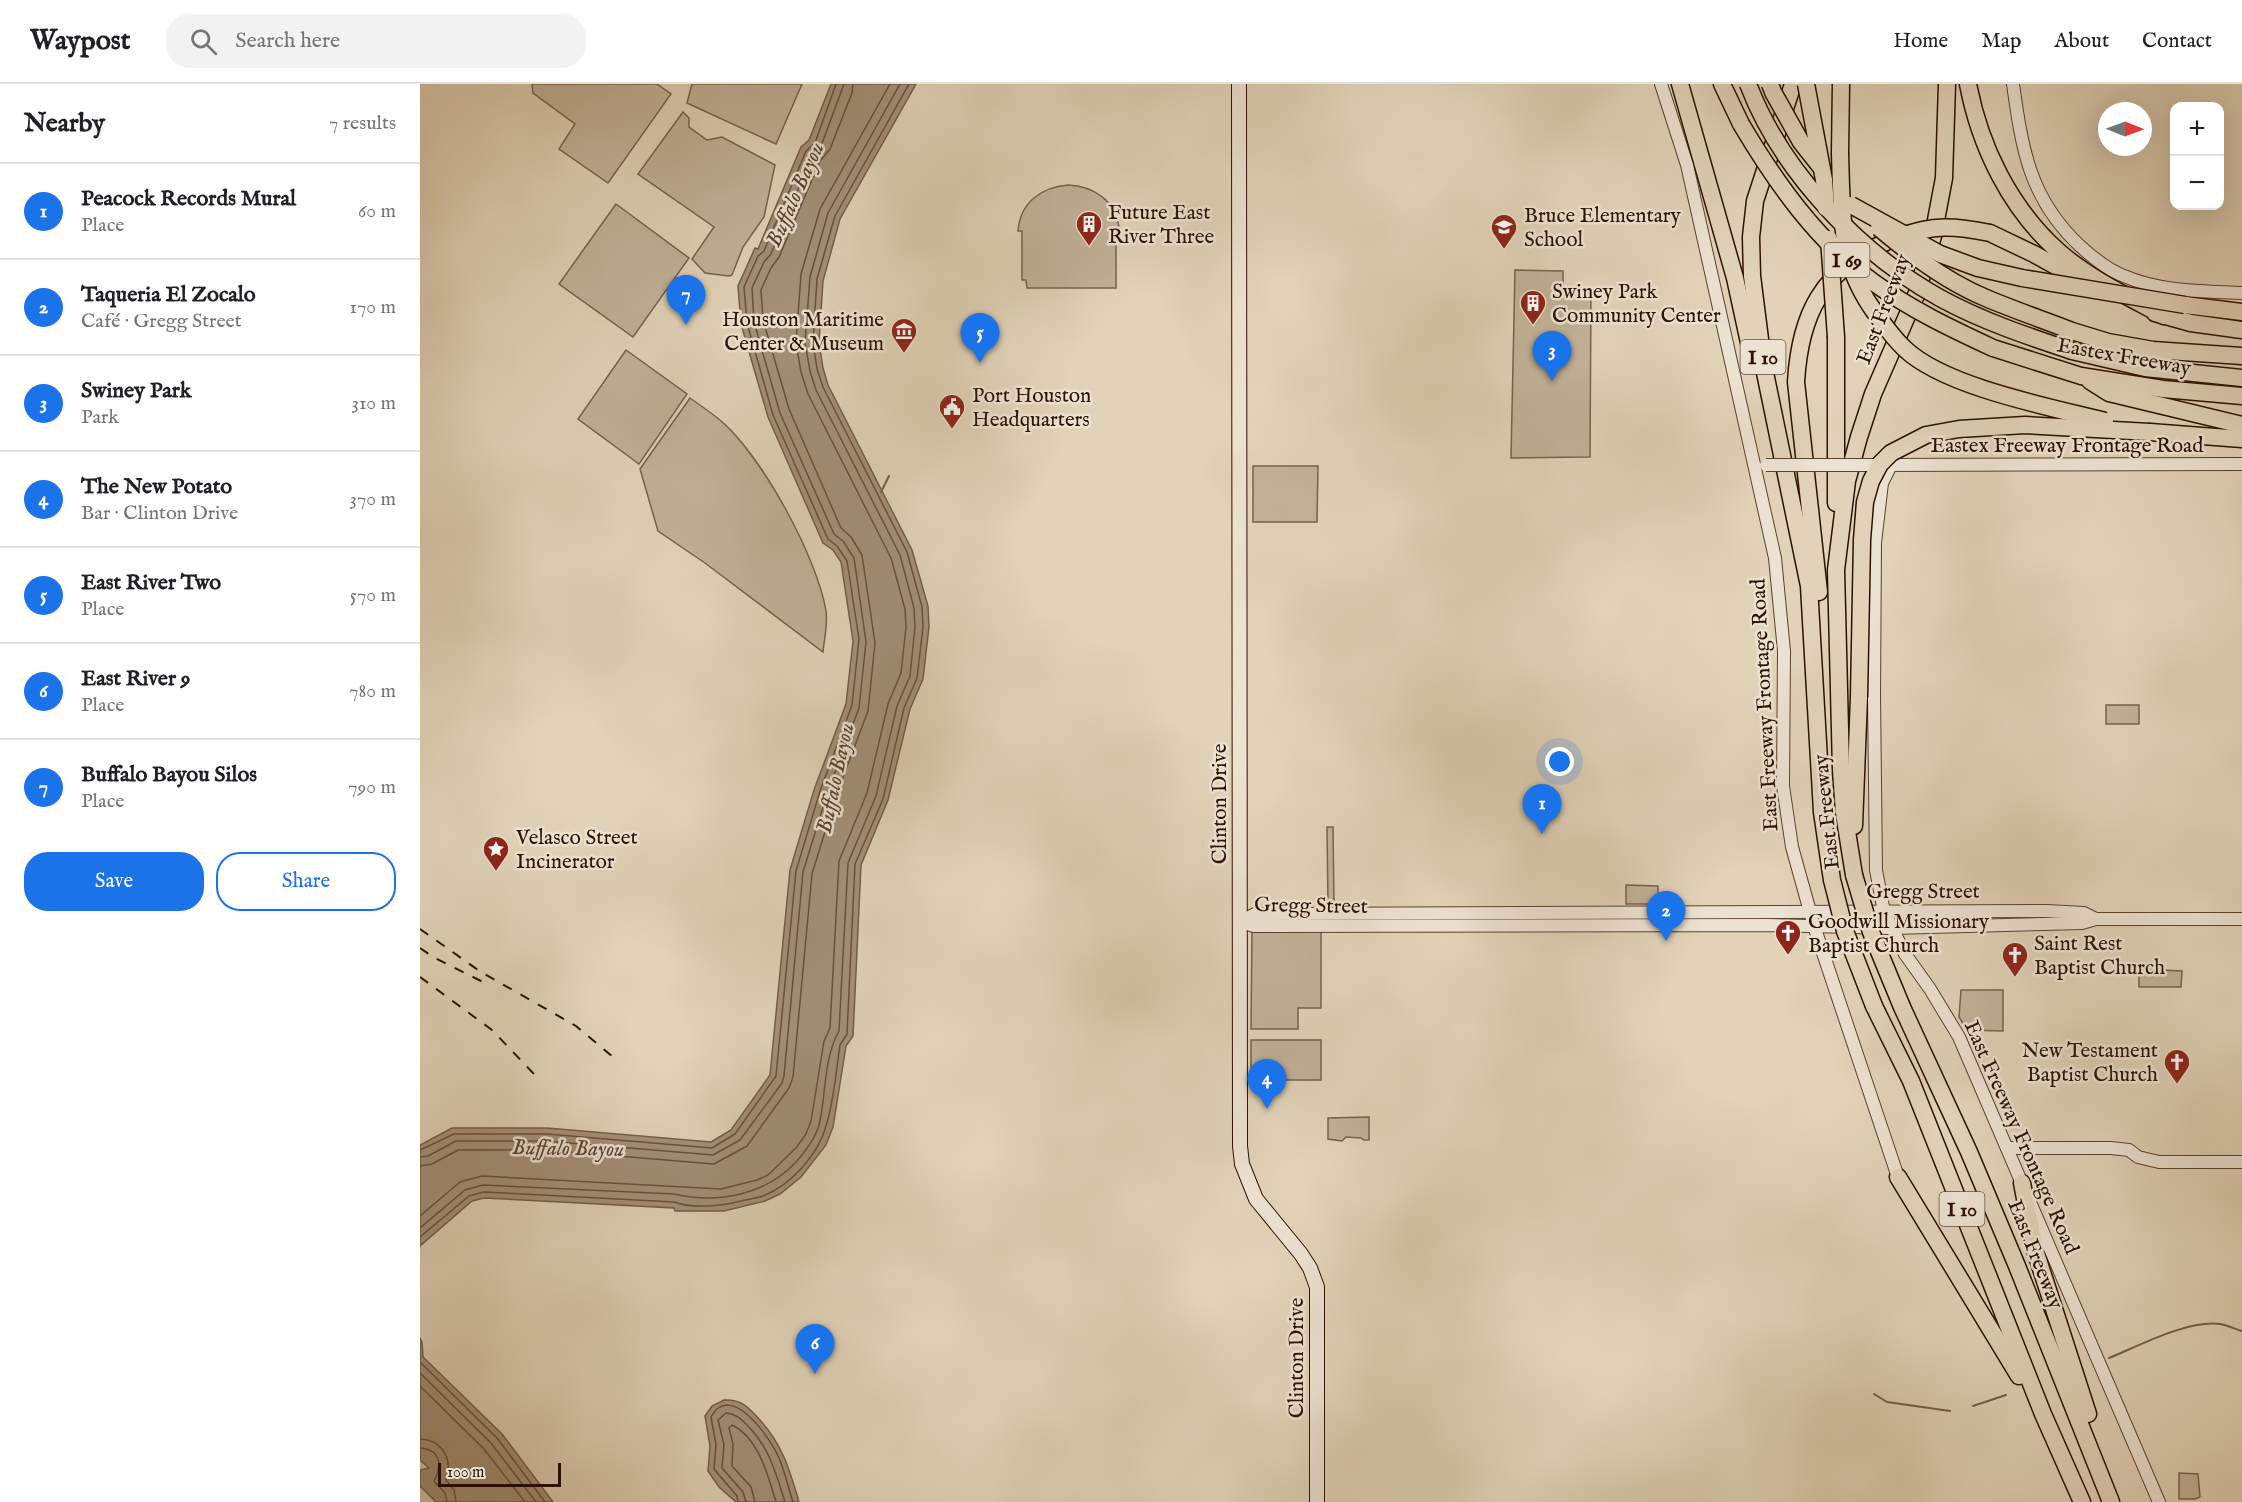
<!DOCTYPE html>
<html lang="en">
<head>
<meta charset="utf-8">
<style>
	body { margin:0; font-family:"IM FELL English",serif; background:#f2f2f2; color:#202124 }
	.controls { position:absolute; right:18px; top:18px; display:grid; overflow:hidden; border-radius:12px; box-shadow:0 6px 24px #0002 }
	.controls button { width:54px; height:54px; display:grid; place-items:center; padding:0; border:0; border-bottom:2px solid #e0e0e0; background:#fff; color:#202124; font:30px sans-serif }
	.compass { position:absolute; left:1678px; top:18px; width:54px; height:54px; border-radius:50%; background:#fff; box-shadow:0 6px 24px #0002; rotate:91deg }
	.scale { position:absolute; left:18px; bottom:15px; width:123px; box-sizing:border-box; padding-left:6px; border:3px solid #2c1100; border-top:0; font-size:16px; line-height:21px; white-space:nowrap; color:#2c1100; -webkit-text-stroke:4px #ece2d1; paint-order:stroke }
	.you { position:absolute; left:1140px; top:678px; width:21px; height:21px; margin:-15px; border:4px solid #fff; border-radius:50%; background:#1a73e8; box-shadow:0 0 0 9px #1a73e833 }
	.badge { display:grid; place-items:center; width:39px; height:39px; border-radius:50%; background:#1a73e8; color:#fff; font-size:20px; font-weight:700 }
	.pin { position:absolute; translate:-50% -50px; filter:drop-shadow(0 2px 3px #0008) }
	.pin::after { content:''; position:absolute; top:32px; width:21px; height:18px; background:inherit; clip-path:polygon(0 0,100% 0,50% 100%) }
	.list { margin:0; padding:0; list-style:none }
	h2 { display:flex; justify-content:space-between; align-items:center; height:78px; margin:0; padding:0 24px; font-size:26px }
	h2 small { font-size:20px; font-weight:400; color:#757577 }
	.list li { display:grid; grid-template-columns:39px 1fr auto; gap:18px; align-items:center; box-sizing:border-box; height:96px; padding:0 24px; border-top:2px solid #e0e0e0 }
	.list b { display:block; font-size:22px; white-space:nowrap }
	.list p { margin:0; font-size:20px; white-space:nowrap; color:#757577 }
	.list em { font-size:20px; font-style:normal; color:#757577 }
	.actions { display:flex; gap:12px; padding:18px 24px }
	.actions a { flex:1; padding:14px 0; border:2px solid #1a73e8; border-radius:24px; text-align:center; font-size:21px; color:#1a73e8 }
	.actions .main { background:#1a73e8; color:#fff }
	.icon { flex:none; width:33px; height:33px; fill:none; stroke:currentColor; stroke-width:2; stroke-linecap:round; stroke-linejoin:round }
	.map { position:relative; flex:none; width:1822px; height:1418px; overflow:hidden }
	header { display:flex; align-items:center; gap:36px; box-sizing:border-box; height:84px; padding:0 30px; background:#fff; border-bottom:2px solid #e0e0e0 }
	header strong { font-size:28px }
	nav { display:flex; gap:33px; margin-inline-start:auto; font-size:21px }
	.search { width:420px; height:54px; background:#f2f2f2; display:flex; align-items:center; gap:15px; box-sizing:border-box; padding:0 21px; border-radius:24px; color:#757577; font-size:22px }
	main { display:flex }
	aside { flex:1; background:#fff }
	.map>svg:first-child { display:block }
	.green { fill:#c2b299; stroke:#77624c; stroke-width:1.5 }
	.water { fill:#a39179; stroke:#735e49; stroke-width:1.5 }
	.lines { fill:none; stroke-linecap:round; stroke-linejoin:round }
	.shore { stroke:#68513c; stroke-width:1.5 }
	.stream { stroke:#735e49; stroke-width:2 }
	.tertiary-casing { stroke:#59422e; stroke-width:14 }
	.secondary-casing { stroke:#2c1100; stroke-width:16 }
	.motorway-casing { stroke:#2c1100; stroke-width:19 }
	.tertiary { stroke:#ece2d1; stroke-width:12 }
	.secondary { stroke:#ece2d1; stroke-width:14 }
	.motorway { stroke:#e1d3b8; stroke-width:16 }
	.rail { stroke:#2c1100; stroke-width:2; stroke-dasharray:10 10; stroke-linecap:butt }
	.tertiary-bridge-casing { stroke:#59422e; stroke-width:14; stroke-linecap:butt }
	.motorway-bridge-casing { stroke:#2c1100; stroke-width:19; stroke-linecap:butt }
	.tertiary-bridge { stroke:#ece2d1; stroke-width:12 }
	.motorway-bridge { stroke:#e1d3b8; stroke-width:16 }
	.labels { text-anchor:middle; stroke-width:5; stroke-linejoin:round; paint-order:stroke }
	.shield { fill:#ece2d1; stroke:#66503f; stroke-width:1.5 }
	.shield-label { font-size:20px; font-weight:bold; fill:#2c1100 }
	.poi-label { font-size:21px; fill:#2c1100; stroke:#ece2d1; text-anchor:start }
	.street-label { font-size:21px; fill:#2c1100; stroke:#ece2d1 }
	.water-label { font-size:22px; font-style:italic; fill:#5c4430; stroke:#ece2d1 }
</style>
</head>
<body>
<header>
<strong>Waypost</strong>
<div class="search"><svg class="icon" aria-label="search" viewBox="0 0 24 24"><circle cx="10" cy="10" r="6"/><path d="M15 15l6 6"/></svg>Search here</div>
<nav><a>Home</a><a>Map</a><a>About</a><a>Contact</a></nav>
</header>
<main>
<aside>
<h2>Nearby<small>7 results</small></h2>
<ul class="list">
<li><span class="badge">1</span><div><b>Peacock Records Mural</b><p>Place</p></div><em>60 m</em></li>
<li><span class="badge">2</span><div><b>Taqueria El Zocalo</b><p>Café · Gregg Street</p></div><em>170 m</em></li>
<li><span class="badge">3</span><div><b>Swiney Park</b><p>Park</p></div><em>310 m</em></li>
<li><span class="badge">4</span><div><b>The New Potato</b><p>Bar · Clinton Drive</p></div><em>370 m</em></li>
<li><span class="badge">5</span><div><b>East River Two</b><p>Place</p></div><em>570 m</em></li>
<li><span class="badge">6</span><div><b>East River 9</b><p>Place</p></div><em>780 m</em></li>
<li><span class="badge">7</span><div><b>Buffalo Bayou Silos</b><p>Place</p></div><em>790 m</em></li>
</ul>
<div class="actions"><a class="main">Save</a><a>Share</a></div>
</aside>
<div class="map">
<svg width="1822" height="1418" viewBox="0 0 1822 1418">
	<rect width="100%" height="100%" fill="#e1d3b8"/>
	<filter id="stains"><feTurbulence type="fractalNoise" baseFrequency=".00333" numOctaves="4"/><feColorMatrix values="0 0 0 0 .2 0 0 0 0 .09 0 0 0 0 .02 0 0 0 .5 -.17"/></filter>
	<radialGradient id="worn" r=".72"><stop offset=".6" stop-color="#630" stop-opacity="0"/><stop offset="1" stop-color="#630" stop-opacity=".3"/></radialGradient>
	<g class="green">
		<path d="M112 0H237L251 10 188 99 139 65 155 40 113 9Z"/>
		<path d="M272 0H382L356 60 267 19Z"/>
		<path d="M263 28 269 34V43L287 56 302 53 355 81 344 133 323 163 312 191 309 192 285 189 272 175 294 143 218 90Z"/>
		<path d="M648 101C673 102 697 117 699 145H696V204H607L606 196H602V147H598C600 119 621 103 648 101Z"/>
		<path d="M196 120 269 174 213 253 139 200Z"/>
		<path d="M1095 186 1143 187V206H1171L1170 373 1091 374Z"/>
		<path d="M206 266 267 310 219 380 158 335Z"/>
		<path d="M270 314C280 321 290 328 300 336 342 372 397 473 406 527 408 540 404 556 403 568L285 479 238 447 220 385Z"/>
		<path d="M833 382H898L897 438H833Z"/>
		<rect x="1686" y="621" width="33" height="19"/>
		<path d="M907 743H913L914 820H908Z"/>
		<path d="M1206 801 1238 802V820H1206Z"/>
		<path d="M832 846 901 847V924H878V945H831Z"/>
		<path d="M1719 885 1762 887 1761 903H1719Z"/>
		<path d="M1541 906H1583V947L1547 946 1539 933Z"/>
		<rect x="831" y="956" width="70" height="40"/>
		<path d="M949 1033V1056H944L941 1054 926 1053 922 1057 908 1055V1034Z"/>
		<path d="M1759 1389 1778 1390 1780 1413 1775 1415H1759Z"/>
	</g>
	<g class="water">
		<path d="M411 0H496L420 135 403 197 399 258 403 284 408 301 492 466 508 522 509 543 503 595 490 625 468 716 441 781 433 952 426 962 413 1043 406 1061 381 1093 360 1110 345 1117 304 1127H255L254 1124 64 1114 52 1117 0 1162V1061L32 1044H127L291 1058 311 1046 350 991 370 786 394 706 426 620 433 557 421 478 413 466 403 459 348 333 321 240 318 202 335 164 338 165 381 63 389 56Z"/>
		<path d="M0 1254 2 1258 3 1273 82 1350 133 1418H16L0 1402V1386L9 1384 0 1376Z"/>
		<path d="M304 1316C321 1315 328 1323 339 1335 362 1359 370 1387 379 1418H316L299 1403 288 1387 290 1362 285 1332 292 1322Z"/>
	</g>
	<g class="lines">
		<g class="shore">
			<path d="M0 1066 34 1050H127L292 1064 315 1050 356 992 376 787 400 707 432 621 439 555 427 477 417 462 408 455 353 331 327 239 324 203 338 172 344 167 386 67 395 59 416 0"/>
			<path d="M0 1073 8 1072 36 1057H126L293 1071 320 1056 362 999 364 992 383 788 407 710 439 624 446 558 434 474 423 457 414 450 360 329 334 238 332 204 344 178 351 170 392 72 401 62 424 0"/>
			<path d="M0 1082 12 1080 38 1066H126L294 1080 327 1062 369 1004 373 993 392 790 416 712 448 627 455 559 442 471 431 453 421 444 369 325 343 236 341 206 351 184 359 173 400 77 410 65 432 9 433 0"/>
			<path d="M0 1132 40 1098 62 1092 301 1105 337 1096 348 1091 376 1064 386 1050 391 1037 404 957 410 944 419 777 447 709 468 620 481 589 486 543 485 525 471 474 388 310 381 288 376 259 381 190 400 125 470 0"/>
			<path d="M0 1144 45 1106 63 1101 254 1110C298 1120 346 1111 377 1077 387 1065 397 1052 400 1037 406 1008 404 973 419 947L428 779 456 712 477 622 490 592 495 543 494 524 480 471 396 306 390 287 385 259 390 193 408 129 480 0"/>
			<path d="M0 1153 49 1112 64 1108 254 1118C273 1125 301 1122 321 1117 328 1115 337 1114 343 1112 371 1101 398 1071 406 1042 414 1017 416 987 420 961L427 950 435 780 463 715 484 624 497 594 503 543 502 523 487 468 403 303 397 285 393 258 397 195 415 132 489 0"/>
			<path d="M0 1278 77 1354 125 1418"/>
			<path d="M0 1289 71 1359 116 1418"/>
			<path d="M0 1302 64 1365 105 1418"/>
			<path d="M0 1355C23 1356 33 1376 26 1396L34 1406 36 1418"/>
			<path d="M0 1364C22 1366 22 1382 14 1397L25 1409 27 1418"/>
			<path d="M318 1418 317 1412 294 1385 296 1361 291 1333C311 1296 351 1355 359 1374 365 1388 368 1403 373 1418"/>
			<path d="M326 1418 323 1408 302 1384 304 1361 298 1336 306 1329C317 1330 321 1335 329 1343 350 1365 356 1390 365 1418"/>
			<path d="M335 1418 331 1403 312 1382 313 1360 309 1344 312 1341C339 1354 348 1392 356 1418"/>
		</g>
		<g class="stream">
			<path d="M461 408 469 392"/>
			<path d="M1689 1274C1719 1262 1766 1236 1800 1240 1807 1241 1815 1245 1822 1247"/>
			<path d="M1454 1310 1467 1318 1530 1327"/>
			<path d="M1553 1322 1586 1311"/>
		</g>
		<g class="tertiary-casing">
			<g id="tertiary">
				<path d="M1241 0 1267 81 1355 474 1364 567 1363 702 1372 763 1394 842 1478 1093"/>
				<path d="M1593 0C1602 64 1609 114 1659 161 1672 173 1688 186 1704 192 1741 208 1783 207 1822 209"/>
				<path d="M1463 381 1822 380"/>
				<path d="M1471 381 1462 399 1455 459 1454 611 1456 786 1464 828 1485 870 1510 905 1539 953 1739 1418"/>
				<path d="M820 838 834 842 1346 841 1472 844 1662 839 1676 835H1822"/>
				<path d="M820 838 835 830 1627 827 1664 829 1676 835"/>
				<path d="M1587 1064H1691L1709 1066 1718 1073 1739 1078H1822"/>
			</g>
		</g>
		<g class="secondary-casing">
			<path id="secondary" d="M819 0 820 1062 822 1080 836 1115 881 1170 890 1184 897 1203V1418"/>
		</g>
		<g class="motorway-casing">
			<g id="motorway">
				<path d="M1260 0 1315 194 1333 277"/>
				<path d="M1302 0 1321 40"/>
				<path d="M1373 0 1335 117 1331 153 1332 192 1343 279 1389 502 1402 728"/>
				<path d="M1548 0C1560 63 1590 124 1638 167 1668 194 1709 213 1744 232"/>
				<path d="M1420 69 1421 0"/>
				<path d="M1570 149 1614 170 1675 204"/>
				<path d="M1765 221 1822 228"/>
				<path d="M1735 229 1771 239 1822 246"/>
				<path d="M1652 247 1688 258 1733 266 1822 272"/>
				<path d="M1416 253V419"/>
				<path d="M1573 264 1661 292 1743 305 1822 312"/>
				<path d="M1652 267 1725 284 1822 294"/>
				<path d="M1670 297 1689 309 1822 341"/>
				<path d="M1730 348 1822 355"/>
				<path d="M1399 508 1376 298C1380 230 1402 187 1466 158"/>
				<path d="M1434 742 1439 613"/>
				<path d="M1434 791 1424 729 1421 686 1416 486 1427 397 1439 353 1453 310 1497 209 1513 152 1524 94 1527 0"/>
				<path d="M1454 922 1491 997 1623 1330 1662 1418"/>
				<path d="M1482 923 1549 1068 1597 1182 1691 1418"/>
				<path d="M1478 1093 1599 1292"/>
				<path d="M1602 1099 1615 1166 1668 1330"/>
			</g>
		</g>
		<use href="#tertiary" class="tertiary"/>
		<use href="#secondary" class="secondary"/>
		<use href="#motorway" class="motorway"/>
		<g class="rail">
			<path d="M0 845 61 888 156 942 193 973"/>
			<path d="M0 864 13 873 69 901"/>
			<path d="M0 893 72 946 114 990"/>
		</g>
		<g class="tertiary-bridge-casing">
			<path id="tertiary-bridge" d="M1346 381H1453"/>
		</g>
		<g class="motorway-bridge-casing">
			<g id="motorway-bridge">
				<path d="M1328 0C1361 87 1439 169 1520 214 1562 237 1607 252 1652 267"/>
				<path d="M1350 0 1353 8 1381 58 1400 82"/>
				<path d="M1386 0 1404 96 1406 124"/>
				<path d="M1321 40C1356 99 1397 157 1453 198 1490 225 1532 245 1573 264"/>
				<path d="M1420 69C1421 100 1421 133 1426 164 1431 188 1442 211 1456 230 1465 242 1474 255 1485 265 1525 303 1630 323 1685 337"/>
				<path d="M1431 121 1520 170 1558 184 1602 194 1765 221"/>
				<path d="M1459 144C1491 171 1527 198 1566 214 1594 226 1624 236 1652 247"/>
				<path d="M1480 153C1512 140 1536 142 1570 149"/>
				<path d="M1409 155 1416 253"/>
				<path d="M1439 613 1442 456 1445 418 1451 397 1460 380 1471 369 1506 351 1539 345 1605 341 1730 348"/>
				<path d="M1402 728 1412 796 1425 847 1454 922"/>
				<path d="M1434 791 1451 848 1482 923"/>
			</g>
		</g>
		<use href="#tertiary-bridge" class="tertiary-bridge"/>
		<use href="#motorway-bridge" class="motorway-bridge"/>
	</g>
	<defs>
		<g id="building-pin" transform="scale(1.35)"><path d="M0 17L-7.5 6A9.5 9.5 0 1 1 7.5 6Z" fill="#8f2418" stroke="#ece2d1"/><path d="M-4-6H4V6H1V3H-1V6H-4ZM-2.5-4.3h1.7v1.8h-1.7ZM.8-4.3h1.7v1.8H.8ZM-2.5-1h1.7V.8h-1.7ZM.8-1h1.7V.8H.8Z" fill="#fff"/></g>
		<g id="school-pin" transform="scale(1.35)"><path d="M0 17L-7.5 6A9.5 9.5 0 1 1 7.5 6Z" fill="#8f2418" stroke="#ece2d1"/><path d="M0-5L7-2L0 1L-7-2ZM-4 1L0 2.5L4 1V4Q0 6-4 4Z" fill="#fff"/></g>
		<g id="museum-pin" transform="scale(1.35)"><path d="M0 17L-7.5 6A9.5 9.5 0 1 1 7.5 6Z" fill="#8f2418" stroke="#ece2d1"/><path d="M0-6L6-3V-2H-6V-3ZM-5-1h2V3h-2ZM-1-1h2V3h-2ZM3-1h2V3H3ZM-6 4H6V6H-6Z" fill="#fff"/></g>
		<g id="civic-pin" transform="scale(1.35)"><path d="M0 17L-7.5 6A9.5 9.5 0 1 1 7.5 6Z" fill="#8f2418" stroke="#ece2d1"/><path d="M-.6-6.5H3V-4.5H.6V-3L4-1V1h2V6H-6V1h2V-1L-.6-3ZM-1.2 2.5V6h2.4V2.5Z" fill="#fff"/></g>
		<g id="sight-pin" transform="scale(1.35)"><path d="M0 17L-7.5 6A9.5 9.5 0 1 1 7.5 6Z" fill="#8f2418" stroke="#ece2d1"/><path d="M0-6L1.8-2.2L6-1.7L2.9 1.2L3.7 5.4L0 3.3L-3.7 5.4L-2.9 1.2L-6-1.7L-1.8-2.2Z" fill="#fff"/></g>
		<g id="church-pin" transform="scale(1.35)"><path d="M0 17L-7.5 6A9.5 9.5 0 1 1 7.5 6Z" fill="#8f2418" stroke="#ece2d1"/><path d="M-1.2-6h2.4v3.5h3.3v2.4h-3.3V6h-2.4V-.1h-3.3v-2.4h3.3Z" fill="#fff"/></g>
	</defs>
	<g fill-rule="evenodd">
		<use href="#building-pin" x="669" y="140"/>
		<use href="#school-pin" x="1084" y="143"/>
		<use href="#building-pin" x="1113" y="219"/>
		<use href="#museum-pin" x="484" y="247"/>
		<use href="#civic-pin" x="532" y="323"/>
		<use href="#sight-pin" x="76" y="765"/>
		<use href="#church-pin" x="1368" y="849"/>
		<use href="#church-pin" x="1595" y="871"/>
		<use href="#church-pin" x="1757" y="978"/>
	</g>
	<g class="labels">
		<g class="shield">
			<rect x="1404.5" y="159" width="45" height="34" rx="4.5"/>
			<rect x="1320.5" y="256" width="45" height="34" rx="4.5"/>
			<rect x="1519.5" y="1108" width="45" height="34" rx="4.5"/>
		</g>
		<g class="shield-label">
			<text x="1427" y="183">I 69</text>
			<text x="1343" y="280">I 10</text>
			<text x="1542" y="1132">I 10</text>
		</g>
		<g class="poi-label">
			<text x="688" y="135">Future East<tspan x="688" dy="24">River Three</tspan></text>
			<text x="1104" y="138">Bruce Elementary<tspan x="1104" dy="24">School</tspan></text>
			<text x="1132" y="214">Swiney Park<tspan x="1132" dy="24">Community Center</tspan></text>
			<text x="464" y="242" text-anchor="end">Houston Maritime<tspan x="464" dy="24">Center &amp; Museum</tspan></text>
			<text x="552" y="318">Port Houston<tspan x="552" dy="24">Headquarters</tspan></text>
			<text x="96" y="760">Velasco Street<tspan x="96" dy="24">Incinerator</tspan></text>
			<text x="1388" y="844">Goodwill Missionary<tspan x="1388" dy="24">Baptist Church</tspan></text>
			<text x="1614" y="866">Saint Rest<tspan x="1614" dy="24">Baptist Church</tspan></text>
			<text x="1738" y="973" text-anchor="end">New Testament<tspan x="1738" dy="24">Baptist Church</tspan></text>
		</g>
		<g class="street-label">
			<text transform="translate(1463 225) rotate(-69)" y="7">East Freeway</text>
			<text transform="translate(1704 272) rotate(10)" y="7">Eastex Freeway</text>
			<text x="1647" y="368">Eastex Freeway Frontage Road</text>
			<text transform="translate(1344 621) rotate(-93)" y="7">East Freeway Frontage Road</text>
			<text transform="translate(799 720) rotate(-90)" y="7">Clinton Drive</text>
			<text transform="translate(1406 728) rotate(-96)" y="7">East Freeway</text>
			<text x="1503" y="814">Gregg Street</text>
			<text transform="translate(891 821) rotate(1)" y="7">Gregg Street</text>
			<text transform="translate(1602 1053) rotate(66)" y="7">East Freeway Frontage Road</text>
			<text transform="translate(1616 1170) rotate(68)" y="7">East Freeway</text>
			<text transform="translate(876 1274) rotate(-90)" y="7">Clinton Drive</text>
		</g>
		<g class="water-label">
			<text transform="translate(374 110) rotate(-66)" y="8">Buffalo Bayou</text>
			<text transform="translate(414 694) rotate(-78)" y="8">Buffalo Bayou</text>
			<text transform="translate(148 1063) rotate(1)" y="8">Buffalo Bayou</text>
		</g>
	</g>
	<rect width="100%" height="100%" filter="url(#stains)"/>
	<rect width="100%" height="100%" fill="url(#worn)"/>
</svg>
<div class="controls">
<button>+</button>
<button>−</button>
</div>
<svg class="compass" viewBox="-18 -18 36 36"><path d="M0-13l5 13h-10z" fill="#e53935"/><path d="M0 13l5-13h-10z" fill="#757577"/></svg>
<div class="scale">100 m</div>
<div class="you"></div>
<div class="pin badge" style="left:1122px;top:750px">1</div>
<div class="pin badge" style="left:1246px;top:857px">2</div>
<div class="pin badge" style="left:1132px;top:297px">3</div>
<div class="pin badge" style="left:847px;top:1025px">4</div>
<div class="pin badge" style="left:560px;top:279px">5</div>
<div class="pin badge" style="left:395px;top:1290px">6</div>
<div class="pin badge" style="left:266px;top:241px">7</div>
</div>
</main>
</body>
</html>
